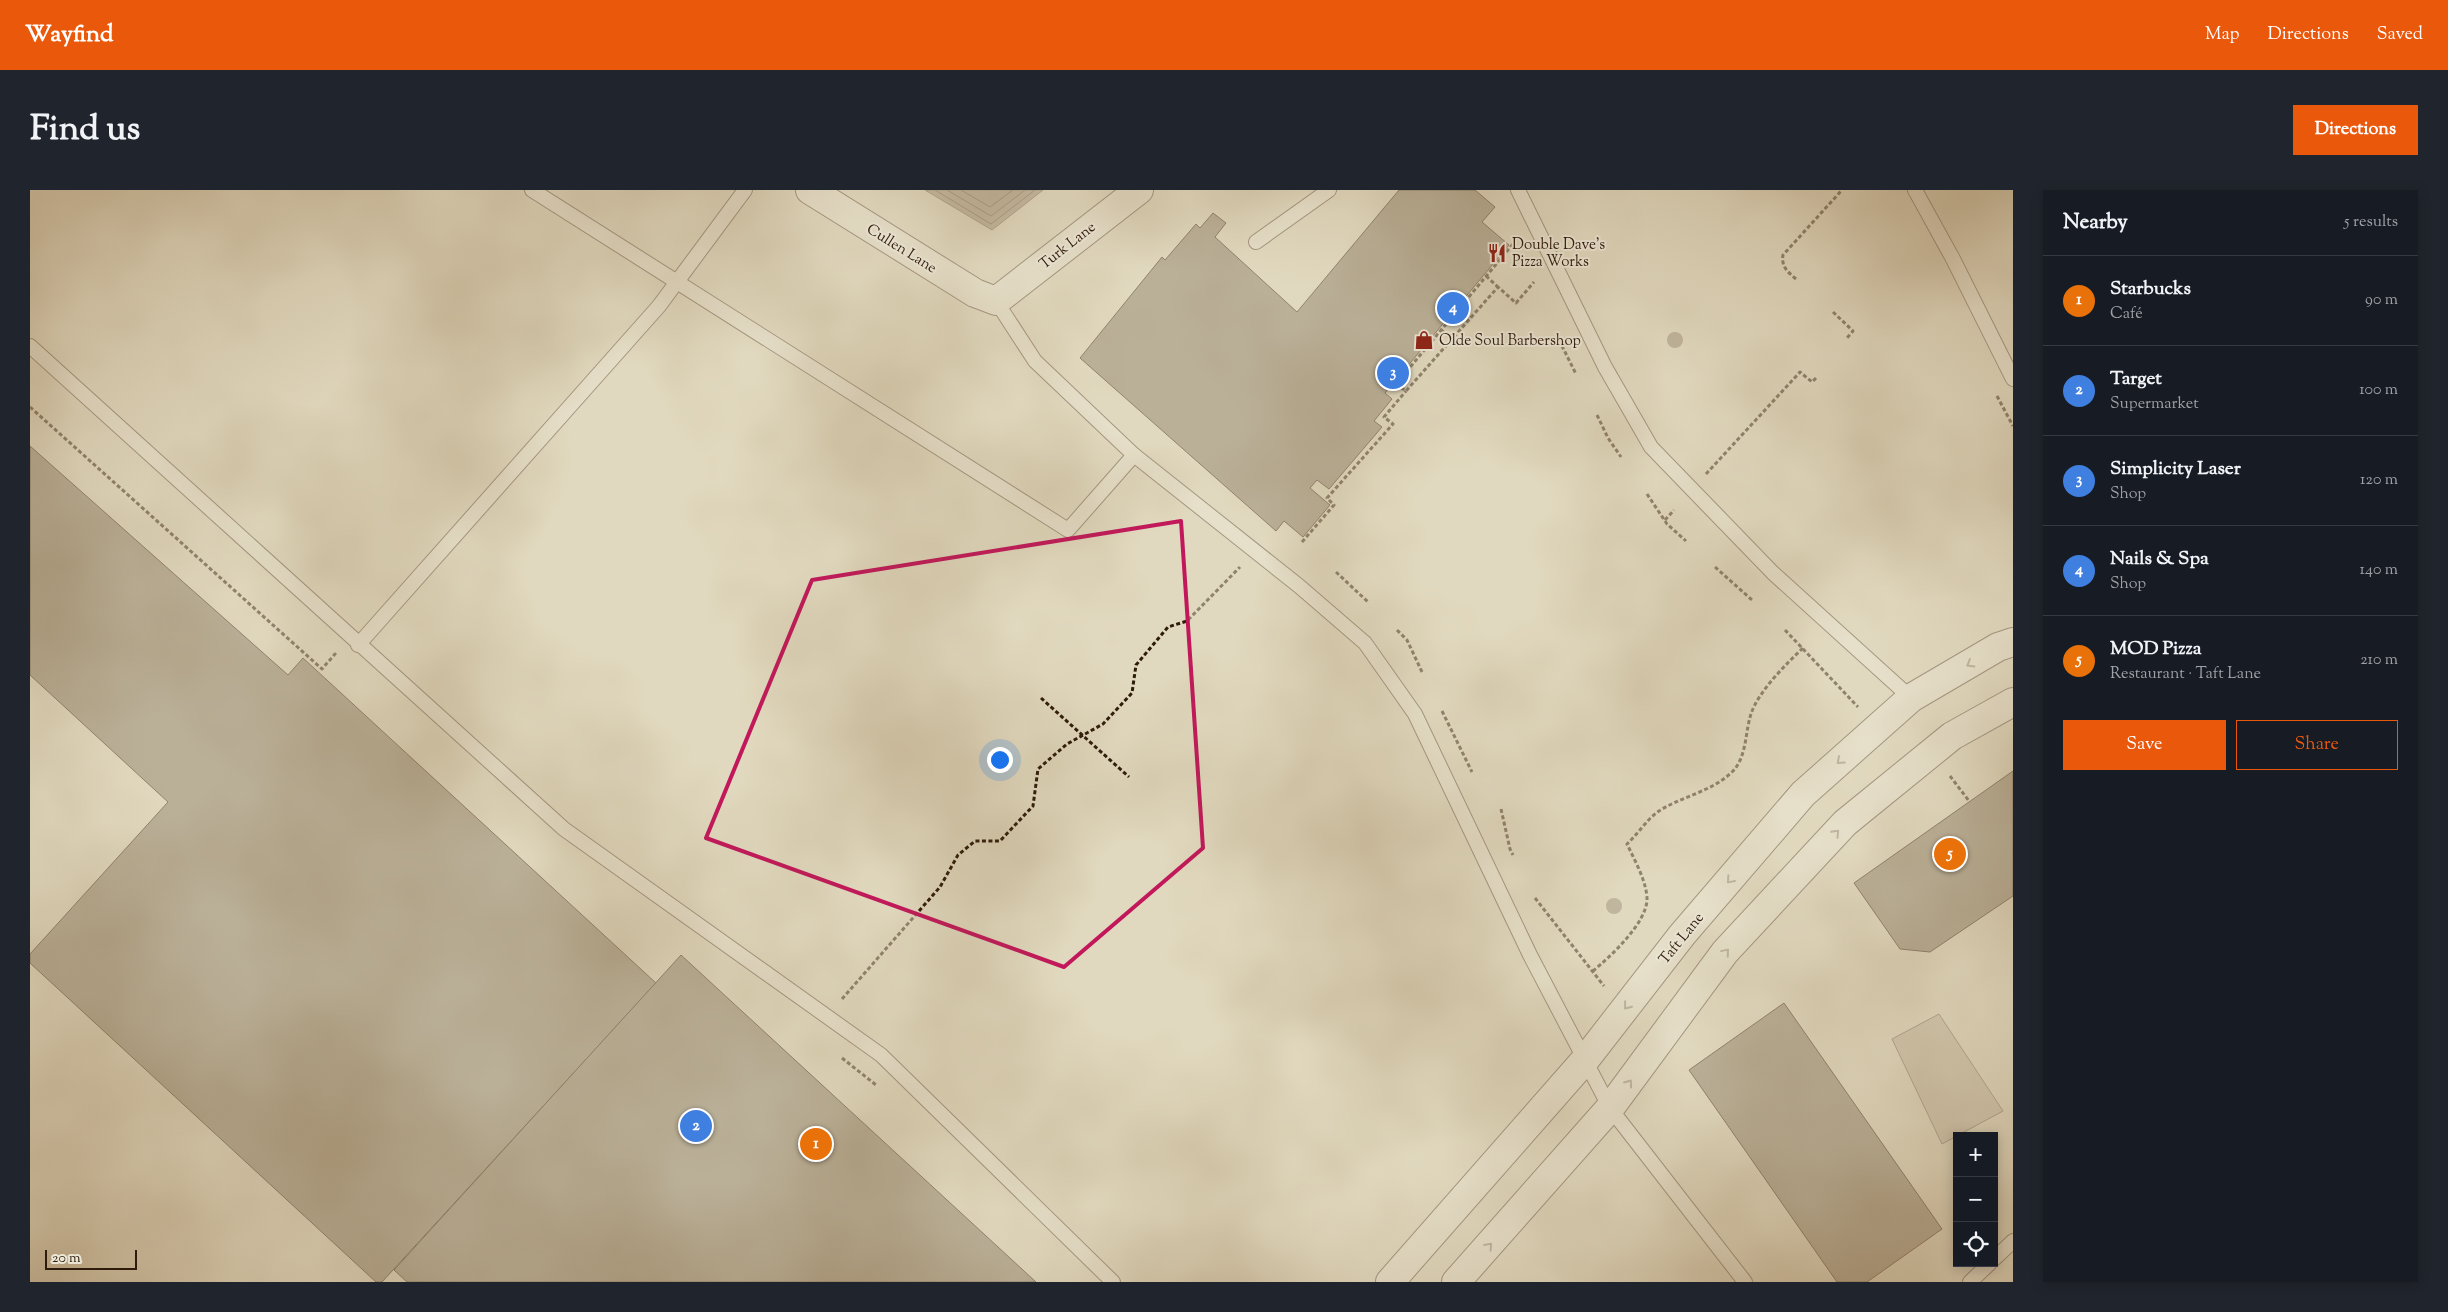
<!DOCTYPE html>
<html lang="en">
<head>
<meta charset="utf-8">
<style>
	body { margin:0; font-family:"Sorts Mill Goudy",serif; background:#20242c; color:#f1f3f6 }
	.controls { position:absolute; right:15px; bottom:15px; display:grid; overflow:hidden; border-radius:0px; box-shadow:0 2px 12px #0003 }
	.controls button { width:45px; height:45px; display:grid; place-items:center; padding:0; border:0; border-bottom:1px solid #363941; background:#171b24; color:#f1f3f6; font:25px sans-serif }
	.scale { position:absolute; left:15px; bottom:12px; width:92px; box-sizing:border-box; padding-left:5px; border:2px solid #2e1b0b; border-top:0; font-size:14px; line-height:18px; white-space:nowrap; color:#2e1b0b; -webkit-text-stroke:4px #ece6d5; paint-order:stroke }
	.you { position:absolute; left:969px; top:569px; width:18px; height:18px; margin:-12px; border:4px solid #fff; border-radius:50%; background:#1a73e8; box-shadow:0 0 0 8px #1a73e833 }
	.badge { display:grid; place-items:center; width:32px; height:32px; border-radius:50%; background:#ea580c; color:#fff; font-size:16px; font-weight:700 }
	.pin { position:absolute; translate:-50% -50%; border:2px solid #fff; box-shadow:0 1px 5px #0006 }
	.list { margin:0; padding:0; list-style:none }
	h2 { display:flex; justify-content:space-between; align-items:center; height:65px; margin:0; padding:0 20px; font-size:21px }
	h2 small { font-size:16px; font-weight:400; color:#9ea1a6 }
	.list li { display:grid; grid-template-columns:32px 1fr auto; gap:15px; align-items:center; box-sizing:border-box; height:90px; padding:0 20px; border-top:1px solid #363941 }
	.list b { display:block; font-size:19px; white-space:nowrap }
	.list p { margin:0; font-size:16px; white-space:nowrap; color:#9ea1a6 }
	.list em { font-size:16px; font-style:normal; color:#9ea1a6 }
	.actions { display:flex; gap:10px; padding:15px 20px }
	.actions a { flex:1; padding:11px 0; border:1px solid #ea580c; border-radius:0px; text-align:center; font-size:18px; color:#ea580c }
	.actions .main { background:#ea580c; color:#fff }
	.icon { flex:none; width:28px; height:28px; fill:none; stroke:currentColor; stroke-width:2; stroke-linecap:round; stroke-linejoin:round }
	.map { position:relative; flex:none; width:1983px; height:1092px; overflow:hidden; border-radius:0px }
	header { display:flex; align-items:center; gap:30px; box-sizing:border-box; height:70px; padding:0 25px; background:#ea580c; color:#fff }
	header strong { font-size:24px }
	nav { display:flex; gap:28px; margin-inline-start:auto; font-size:18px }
	.intro { display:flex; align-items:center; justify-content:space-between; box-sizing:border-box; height:120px; padding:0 30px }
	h1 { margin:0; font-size:35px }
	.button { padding:12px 22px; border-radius:0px; background:#ea580c; color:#fff; font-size:18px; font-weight:700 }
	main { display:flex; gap:30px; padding:0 30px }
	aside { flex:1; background:#171b24; border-radius:0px; box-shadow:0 2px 12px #0003 }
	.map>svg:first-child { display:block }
	.green { fill:#c3b9a0; stroke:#786a56 }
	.water { fill:#a49882; stroke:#756652 }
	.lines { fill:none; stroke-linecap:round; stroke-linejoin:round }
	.shore { stroke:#695a46; stroke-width:1 }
	.building { fill:#8b7e69; stroke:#2e1b0b }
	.lane-casing { stroke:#5b4a38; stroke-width:16 }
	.street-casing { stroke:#5b4a38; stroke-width:30 }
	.path { stroke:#2e1b0b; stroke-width:3; stroke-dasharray:4 2.5; stroke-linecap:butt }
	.lane { stroke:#ece6d5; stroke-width:14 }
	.street { stroke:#ece6d5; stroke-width:28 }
	.tree { fill:#978a75 }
	.oneway { stroke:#968b7a }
	.marked { fill:none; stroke:#c2185b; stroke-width:4; stroke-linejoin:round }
	.labels { text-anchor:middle; stroke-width:4; stroke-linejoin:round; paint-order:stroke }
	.poi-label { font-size:15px; fill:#2e1b0b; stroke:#ece6d5; text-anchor:start }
	.street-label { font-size:15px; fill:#2e1b0b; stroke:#ece6d5 }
</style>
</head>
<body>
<header>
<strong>Wayfind</strong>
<nav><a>Map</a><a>Directions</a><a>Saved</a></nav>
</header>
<div class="intro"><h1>Find us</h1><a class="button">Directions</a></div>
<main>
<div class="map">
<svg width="1983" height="1092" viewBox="0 0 1983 1092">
	<rect width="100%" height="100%" fill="#e1d9bf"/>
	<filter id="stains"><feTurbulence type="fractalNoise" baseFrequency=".004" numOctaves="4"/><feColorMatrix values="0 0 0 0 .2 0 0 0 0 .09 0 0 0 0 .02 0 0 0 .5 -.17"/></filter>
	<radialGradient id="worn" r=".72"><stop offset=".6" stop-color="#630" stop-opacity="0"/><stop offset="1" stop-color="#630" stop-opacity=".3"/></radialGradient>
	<path class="green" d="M1909 824 1973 921 1912 954 1862 849Z"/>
	<path class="water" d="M895 0H1013L962 40Z"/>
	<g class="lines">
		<g class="shore">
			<path d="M905 0 961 34 1005 0"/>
			<path d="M917 0 961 26 995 0"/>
			<path d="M931 0 960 17 983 0"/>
		</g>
	</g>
	<g class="building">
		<path d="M1369 0H1445L1465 17 1452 32 1479 55 1355 203 1362 209 1344 231 1352 237 1299 299 1287 290 1280 298 1300 315 1273 347 1254 331 1246 341 1050 168 1132 67 1135 70 1166 34 1170 38 1183 23 1196 33 1185 47 1267 122Z"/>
		<path d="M0 256 258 485 273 468 626 793 352 1092H346L0 773V764L138 612 0 485Z"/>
		<path d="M1983 581V706L1900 762 1870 759 1824 693Z"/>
		<path d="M651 765 1006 1092H377L364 1080Z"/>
		<path d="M1754 813 1912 1039 1837 1092H1807L1659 880Z"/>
	</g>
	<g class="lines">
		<g class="lane-casing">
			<g id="lane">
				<path d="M502 0 1038 340 1104 265"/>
				<path d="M1488 0 1575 177 1621 257 1743 383 1881 508"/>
				<path d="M1885 0 1923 69 1983 189"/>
				<path d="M1226 52 1299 0"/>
				<path d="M966 111 1005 171 1104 265 1269 396 1335 453 1385 524 1500 765 1580 918 1715 1092"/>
				<path d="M0 156 534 639 851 865 1083 1092"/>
				<path d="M328 455 629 116 715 0"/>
				<path d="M1964 1069 1983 1051"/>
				<path d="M1940 1092 1960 1073"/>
			</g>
		</g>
		<g class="street-casing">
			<g id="street">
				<path d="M780 0 945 103 966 111 1109 0"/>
				<path d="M1360 1092 1555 870 1652 745 1773 604 1881 508 1968 457 1983 452"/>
				<path d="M1426 1092 1580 918 1695 762 1815 633 1922 546 1983 512"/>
			</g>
		</g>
		<g class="path">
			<path d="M1483 54 1366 194 1376 201 1468 97 1486 113 1504 92"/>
			<path d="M1456 86 1468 97"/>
			<path d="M1766 89C1758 82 1751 77 1753 65L1812 0"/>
			<path d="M1803 122 1823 141 1817 148"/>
			<path d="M1411 140 1422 149"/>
			<path d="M1526 144 1546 184"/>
			<path d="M1967 206 1983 236"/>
			<path d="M0 217 292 479 305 464 307 466"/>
			<path d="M1567 225 1578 248 1591 267"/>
			<path d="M1676 284 1770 182 1782 192 1787 187"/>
			<path d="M1617 304 1637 334 1656 351"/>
			<path d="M1635 330 1644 320"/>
			<path d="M1272 352 1304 315 1297 308 1363 234 1354 227 1376 201"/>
			<path d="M1685 377 1722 410"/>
			<path d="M1306 382 1338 412"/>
			<path d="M1367 440 1377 450 1392 482"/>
			<path d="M1755 440 1828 517"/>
			<path d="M1011 508 1099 587"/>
			<path d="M1412 521 1442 582"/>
			<path d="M1920 586 1939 611"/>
			<path d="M1471 619 1480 659 1483 665"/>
			<path d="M1505 708 1574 796"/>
			<path d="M1563 781C1580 767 1618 732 1617 708 1616 690 1605 671 1597 654 1608 644 1617 629 1629 621 1652 606 1682 602 1703 581 1717 566 1715 542 1721 524 1728 502 1756 474 1773 458"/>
			<path d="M812 809 910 697 928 665 945 651H970L1003 616 1008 579 1037 554 1073 534 1102 503 1106 475 1138 437 1157 431 1210 377"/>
			<path d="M812 868 846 895"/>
		</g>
		<use href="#lane" class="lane"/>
		<use href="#street" class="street"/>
	</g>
	<g class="tree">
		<circle cx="1645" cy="150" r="8"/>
		<circle cx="1584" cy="716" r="8"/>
	</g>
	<defs><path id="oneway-chevron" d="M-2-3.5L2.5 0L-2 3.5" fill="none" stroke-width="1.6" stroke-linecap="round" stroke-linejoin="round" transform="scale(1.25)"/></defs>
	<g class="oneway">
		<use href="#oneway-chevron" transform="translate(1940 474) rotate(150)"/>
		<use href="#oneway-chevron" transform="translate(1810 571) rotate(138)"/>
		<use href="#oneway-chevron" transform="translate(1806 643) rotate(-47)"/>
		<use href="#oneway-chevron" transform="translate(1700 690) rotate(131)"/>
		<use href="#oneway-chevron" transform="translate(1696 762) rotate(-50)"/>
		<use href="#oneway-chevron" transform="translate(1597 816) rotate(128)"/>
		<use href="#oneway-chevron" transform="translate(1599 893) rotate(-54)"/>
		<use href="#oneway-chevron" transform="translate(1459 1056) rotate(-48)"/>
	</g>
	<path d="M0 0H1983V1092H0ZM1151 331 1173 658 1034 777 676 648 782 390Z" fill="#e1d9bf" fill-opacity=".55" fill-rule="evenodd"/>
	<path class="marked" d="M1151 331 1173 658 1034 777 676 648 782 390Z"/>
	<defs>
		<g id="restaurant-bare" transform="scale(1.5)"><path d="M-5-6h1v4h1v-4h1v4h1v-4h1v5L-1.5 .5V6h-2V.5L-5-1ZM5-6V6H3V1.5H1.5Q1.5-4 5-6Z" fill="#8f2418" stroke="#ece6d5" stroke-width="2.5" paint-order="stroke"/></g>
		<g id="shop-bare" transform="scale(1.5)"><path d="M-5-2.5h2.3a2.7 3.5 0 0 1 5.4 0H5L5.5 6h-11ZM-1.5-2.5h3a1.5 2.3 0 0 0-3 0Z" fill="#8f2418" stroke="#ece6d5" stroke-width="2.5" paint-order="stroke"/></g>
	</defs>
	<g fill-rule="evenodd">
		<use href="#restaurant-bare" x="1467" y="63"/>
		<use href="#shop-bare" x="1394" y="150"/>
	</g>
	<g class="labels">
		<g class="poi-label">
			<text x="1482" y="59">Double Dave's<tspan x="1482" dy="17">Pizza Works</tspan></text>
			<text x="1409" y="155">Olde Soul Barbershop</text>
		</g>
		<g class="street-label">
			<text transform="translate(1037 55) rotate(-38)" y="5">Turk Lane</text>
			<text transform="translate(872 58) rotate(32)" y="5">Cullen Lane</text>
			<text transform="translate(1651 748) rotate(-51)" y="5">Taft Lane</text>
		</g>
	</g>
	<rect width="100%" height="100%" filter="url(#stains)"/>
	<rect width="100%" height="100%" fill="url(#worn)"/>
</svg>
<div class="controls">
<button>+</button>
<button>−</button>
<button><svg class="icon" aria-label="locate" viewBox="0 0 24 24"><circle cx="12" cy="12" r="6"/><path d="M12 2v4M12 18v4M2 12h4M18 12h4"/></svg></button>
</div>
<div class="scale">20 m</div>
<div class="you"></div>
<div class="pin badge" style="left:786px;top:954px;background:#e8710a">1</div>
<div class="pin badge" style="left:666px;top:936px;background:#3f7fe0">2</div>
<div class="pin badge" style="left:1363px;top:183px;background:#3f7fe0">3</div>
<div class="pin badge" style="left:1423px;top:118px;background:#3f7fe0">4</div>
<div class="pin badge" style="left:1920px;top:664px;background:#e8710a">5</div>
</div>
<aside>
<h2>Nearby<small>5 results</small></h2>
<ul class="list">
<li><span class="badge" style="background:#e8710a">1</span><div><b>Starbucks</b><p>Café</p></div><em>90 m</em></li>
<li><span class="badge" style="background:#3f7fe0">2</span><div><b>Target</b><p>Supermarket</p></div><em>100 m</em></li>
<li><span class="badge" style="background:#3f7fe0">3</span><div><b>Simplicity Laser</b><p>Shop</p></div><em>120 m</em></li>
<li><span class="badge" style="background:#3f7fe0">4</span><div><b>Nails &amp; Spa</b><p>Shop</p></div><em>140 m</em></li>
<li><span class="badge" style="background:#e8710a">5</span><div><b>MOD Pizza</b><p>Restaurant · Taft Lane</p></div><em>210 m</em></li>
</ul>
<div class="actions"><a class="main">Save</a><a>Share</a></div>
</aside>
</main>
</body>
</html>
